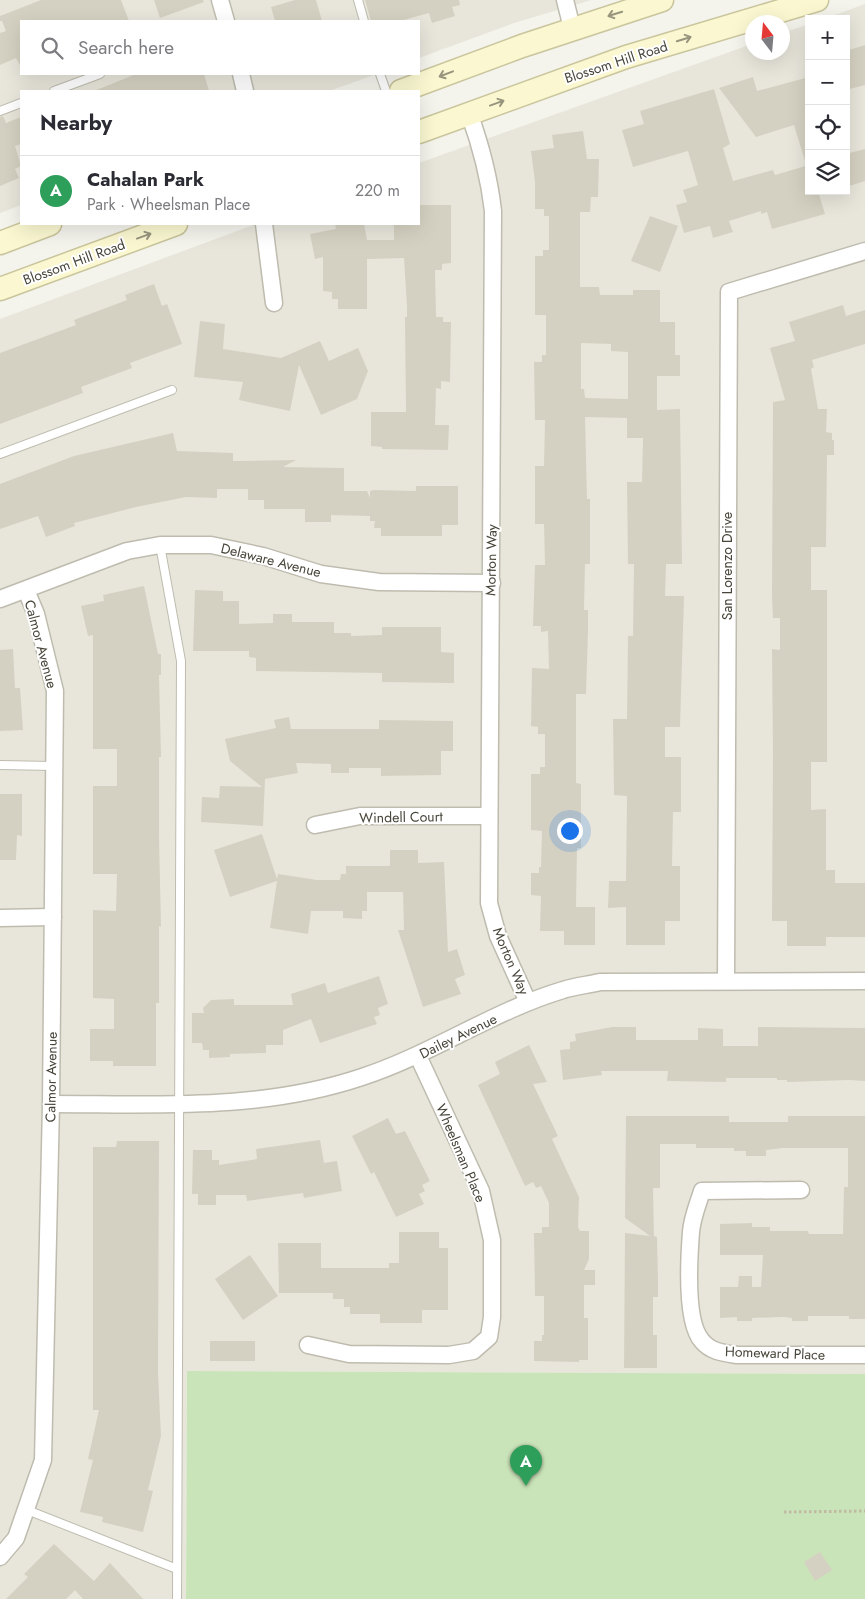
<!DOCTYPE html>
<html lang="en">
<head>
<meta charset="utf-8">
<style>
	body { margin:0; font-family:Jost,sans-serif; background:#f2f2f3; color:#2b2b33 }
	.controls { position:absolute; right:15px; top:15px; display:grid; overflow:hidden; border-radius:0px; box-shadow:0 5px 20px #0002 }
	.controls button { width:45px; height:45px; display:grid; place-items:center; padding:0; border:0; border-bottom:1px solid #e1e1e2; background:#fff; color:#2b2b33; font:25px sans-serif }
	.compass { position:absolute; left:745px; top:15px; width:45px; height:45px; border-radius:50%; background:#fff; box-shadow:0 5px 20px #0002; rotate:344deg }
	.you { position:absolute; left:569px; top:830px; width:18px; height:18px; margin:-12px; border:4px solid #fff; border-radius:50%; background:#1a73e8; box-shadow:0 0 0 8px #1a73e833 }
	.badge { display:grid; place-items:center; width:32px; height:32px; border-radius:50%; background:#e66b32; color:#fff; font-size:16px; font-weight:700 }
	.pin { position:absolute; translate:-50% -41px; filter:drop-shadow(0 1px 2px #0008) }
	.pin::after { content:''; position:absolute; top:26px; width:18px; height:15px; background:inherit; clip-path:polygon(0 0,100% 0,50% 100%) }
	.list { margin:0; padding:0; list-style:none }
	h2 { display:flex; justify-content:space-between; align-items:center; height:65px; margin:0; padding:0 20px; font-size:21px }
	h2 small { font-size:16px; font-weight:400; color:#7c7c81 }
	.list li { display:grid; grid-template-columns:32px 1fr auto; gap:15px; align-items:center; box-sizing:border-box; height:70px; padding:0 20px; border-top:1px solid #e1e1e2 }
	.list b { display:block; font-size:19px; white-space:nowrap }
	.list p { margin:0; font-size:16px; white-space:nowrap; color:#7c7c81 }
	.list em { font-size:16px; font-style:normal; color:#7c7c81 }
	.icon { flex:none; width:28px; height:28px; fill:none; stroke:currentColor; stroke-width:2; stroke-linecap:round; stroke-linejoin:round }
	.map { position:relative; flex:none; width:865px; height:1599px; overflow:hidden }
	.search { position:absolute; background:#fff; box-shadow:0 5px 20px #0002; left:20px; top:20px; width:400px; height:55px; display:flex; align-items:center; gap:12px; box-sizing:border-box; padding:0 18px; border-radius:0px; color:#7c7c81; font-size:19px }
	.panel { position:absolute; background:#fff; box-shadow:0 5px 20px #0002; left:20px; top:90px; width:400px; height:135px; border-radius:0px }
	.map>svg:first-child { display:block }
	.residential { fill:#e8e6db }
	.green { fill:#cae4b9 }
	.building { fill:#d5d1c2; fill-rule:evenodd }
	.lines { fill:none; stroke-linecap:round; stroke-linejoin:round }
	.service-casing { stroke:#bfbcaf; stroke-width:10 }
	.minor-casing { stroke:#bfbcaf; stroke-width:19 }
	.secondary-casing { stroke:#c9c59c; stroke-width:25 }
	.path { stroke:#c0baa2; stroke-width:3; stroke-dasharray:2.5 2.5; stroke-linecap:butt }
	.service { stroke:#fff; stroke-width:8 }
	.minor { stroke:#fff; stroke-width:16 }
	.secondary { stroke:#faf7d1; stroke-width:22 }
	.oneway { stroke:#98957e }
	.labels { text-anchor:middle; stroke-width:4; stroke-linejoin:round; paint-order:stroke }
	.street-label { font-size:14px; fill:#48453a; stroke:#fff }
</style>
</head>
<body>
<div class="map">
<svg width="865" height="1599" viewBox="0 0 865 1599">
	<rect width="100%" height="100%" fill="#f4f3ec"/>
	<g class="residential">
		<path d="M0 0H591L514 23 419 58V21H21V74H377L329 91H21V205L0 213Z"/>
		<path d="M865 4V1374L187 1371 186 1599H0V319L256 224H419V163L752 44V52H782L783 33 809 24V191H846V19H824Z"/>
	</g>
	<path class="green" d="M187 1371 865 1374V1599H186Z"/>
	<g class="building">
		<path d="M41 0H121L129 21H21V67L16 58 0 65V33L6 31 2 21H0V16Z"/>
		<path d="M154 0H203L204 2 160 18Z"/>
		<path d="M295 0H316L322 21H275L271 7Z"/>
		<path d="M365 0H459L460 5 452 7 455 16 432 23 429 13 400 21H371Z"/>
		<path d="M865 45V85L846 90V51Z"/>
		<path d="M136 74H204L209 91H94Z"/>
		<path d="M753 77 757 91 809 77V160L805 161 794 125 756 137 719 88Z"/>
		<path d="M714 89 730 144 723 148 733 181 773 170 775 175 809 165V191H818L825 214 772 229 767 212 761 214V211L729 221 733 232 713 238 710 226 684 233 676 205 687 202 683 190 698 185 688 151 633 167 622 130 644 124 640 111Z"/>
		<path d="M3 116 6 123 21 117V144L15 146 21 166 15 169 19 178 0 186V117Z"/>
		<path d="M583 131 587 159H599L598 197H591L590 212H580V287H599L600 295H633V290H660V322H675V355H680V376H657V410L680 409 682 564H666L665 596H684L680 727H665V757H681V812H673L672 866H680V921H665V945H626V907L608 908 609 881H626L627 796 614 795 613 719H627L628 636H633L634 564H628L627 482H642L643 438H627V418L585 417 587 499H590V564H585L584 610H588V631L586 694H576V783L581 784V848H577L576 907H595V945H564V931H540L541 896 531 895V873H539V867H541L542 831 531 830V774H540V767H545V734H538V727L531 726 532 668 549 669 548 631 541 632V626H533L535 565H545L544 524H535V466H544L545 420H535L534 362H542V355H546V315H535V256H543V250H549V216H544V209H535V182L531 151 554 148 552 135ZM581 343 611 344V351L628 352V399L585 398 584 389H581Z"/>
		<path d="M865 149V181L846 187V154Z"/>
		<path d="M419 205H451V263L442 264V270H435L436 317H443V322H451L450 382 441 381V389L436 388 435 425H449L448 450 382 449V447L371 446V412H406L405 317H407V306L404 258 367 259V309H338V299H332V292L323 291V257L315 259 310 234 336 229 335 224H364L367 240H394V224H419Z"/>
		<path d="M650 216 678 226 660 272 631 261Z"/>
		<path d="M154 284 162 306 167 304 182 344 130 363 132 368 81 387 83 393 0 424V353L76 325 74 320 127 300 125 295Z"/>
		<path d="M843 305 846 316 865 310V344L812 360 814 367 811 369 818 409H827L826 432 832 433V440H834V455H827L826 547H811V590H827V762H811V810L826 809V870H835V883H865V937H826V946H787V921H772L773 755 772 649 780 650V618H773L772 596 773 402 785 400 770 348 795 341 789 322Z"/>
		<path d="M200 321 225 324 223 349 281 358 320 341 329 361 358 348 368 371 357 399 321 415 299 365 290 411 239 400 243 382 194 377Z"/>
		<path d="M173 433 177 451 233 453V461L296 460 283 467 344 468V491H367L370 498V491L374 490 416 491V486H458V525H442V536H381V528H374L375 521H370V516L331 515V522H305V509H264V500H248V489H217V498L186 497 136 507 74 523 75 526 46 537 38 516 0 529V484L74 456Z"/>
		<path d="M144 586 158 654H161V675H159L161 757H159V837L161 927 159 926V1003H156V1066H113V1061H90V1029H114V999L93 998V910L116 911 117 874H93V786H117V749H93V635L88 636 81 606 104 601 103 595Z"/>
		<path d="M195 590 223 591V601H239V624L273 623V614H292V622H334V633H351V636L382 635V627H441V652L454 653V683L382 682V673L256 671V658L249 657V651H193Z"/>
		<path d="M13 649 15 688H20L23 730 0 731V650Z"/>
		<path d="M289 717 291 729H379V720L453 721V751H441V775L381 776V768H349V773H331V764L296 763 298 773 265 779 263 826 201 822 202 797 219 798 220 786 262 787 230 761 225 739 276 728 274 720Z"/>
		<path d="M0 794H22V836L17 835 16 860H0Z"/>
		<path d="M262 834 277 879 278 874 317 880H340L341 874H346V866H390V850H418V863L444 862 448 952 457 949 465 975 455 979 461 994 423 1007 398 930H404L403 892H367V911H362V919L343 918V911H311L308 934 270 928 277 881 230 897 214 850Z"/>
		<path d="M379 976 388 1004 378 1008 380 1015 374 1017 377 1024 320 1043 311 1019 283 1030V1045H266V1053L230 1054V1057L209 1058V1050H203L202 1043H192V1013H204L203 1008 211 1000 234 999V1005H293L291 994 325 983 328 993Z"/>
		<path d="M612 1027H636V1040H698V1028L723 1029V1046H758V1027L865 1028V1081L849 1080 787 1082V1080H777V1078H726V1082L667 1081 668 1071H601L602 1075 563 1080 560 1050 570 1049V1042L576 1041 575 1034Z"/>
		<path d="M529 1045 547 1082 533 1084 558 1136 552 1139 579 1197 578 1227 580 1231H589V1259L584 1270H595V1285H584V1318H588V1360H579V1362L534 1361V1341H542V1335H544V1296H535L534 1233H542V1227H549V1203L541 1186 536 1188 533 1182 525 1186 478 1085 500 1074 495 1062Z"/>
		<path d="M626 1116H729V1122H788V1116H865V1319H849V1316H808V1321H792V1318L783 1317 752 1318V1321H737V1317L720 1318V1287H738L739 1276H752V1287H761L763 1255H720V1224L752 1223V1227H770V1231H808L809 1234H843L844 1187H848V1148H783L766 1150V1156H746V1151H734V1148H696V1144H660V1188H653L654 1236 657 1237 658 1281V1297H653V1335H657V1368H624L625 1233 650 1236 625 1218Z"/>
		<path d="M388 1118 396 1134 405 1131 430 1181 422 1185 425 1191 419 1194 424 1204 396 1217 374 1172 371 1174 352 1136Z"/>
		<path d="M320 1140 324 1163 337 1161 342 1191 304 1198 303 1193 247 1201 246 1195H216V1205H198V1194H192L193 1150H212V1160H219V1165L257 1159 256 1149Z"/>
		<path d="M117 1141H159L158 1373 161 1436 148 1490 153 1491 143 1532 102 1522 103 1517 80 1512 93 1460 88 1459 99 1410H93V1147H116Z"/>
		<path d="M399 1232H439V1248H448V1310H422V1323H380V1314H350V1307H344V1299H333V1293H279L278 1243H321V1268H389V1263H399Z"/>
		<path d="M250 1255 278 1296 243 1320 215 1279Z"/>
		<rect x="210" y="1341" width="45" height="20"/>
		<path d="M54 1544 94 1581 110 1563 143 1599H83L75 1590 66 1599H6L28 1577 24 1574Z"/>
		<path d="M820 1552 832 1570 815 1581 804 1562Z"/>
	</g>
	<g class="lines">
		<g class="service-casing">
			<g id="service">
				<path d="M358 0 364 21"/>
				<path d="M380 74 386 91"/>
				<path d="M54 91 100 74"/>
				<path d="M0 111 21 103"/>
				<path d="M0 454 172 390"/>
				<path d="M160 545 181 661 177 1599"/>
				<path d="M0 765 53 766"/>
				<path d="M27 1510 177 1569"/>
			</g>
		</g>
		<g class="minor-casing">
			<g id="minor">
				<path d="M220 0 226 21"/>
				<path d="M565 0 572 28"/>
				<path d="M241 74 245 91"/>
				<path d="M469 113C481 146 489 176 493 211L489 903 498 936 528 1002"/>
				<path d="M264 224 274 303"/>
				<path d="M0 599 127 551 160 545H211L263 556 321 574 379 582 492 583"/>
				<path d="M315 825 360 816H489"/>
				<path d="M0 918 53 917"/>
				<path d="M726 981 729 292 865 251"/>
				<path d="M51 1104C156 1104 261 1111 362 1077 432 1054 493 1011 563 990 575 986 588 985 600 982L865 981"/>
				<path d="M801 1190 702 1191C698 1204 692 1218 691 1232 689 1258 685 1322 702 1341 711 1352 724 1353 737 1355H865"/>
				<path d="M308 1345 349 1354 449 1355 473 1351 489 1337 492 1317V1240L481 1191 418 1056"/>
				<path d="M0 1557 16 1538 43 1460 51 1104 55 691 36 614 26 590"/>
			</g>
		</g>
		<g class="secondary-casing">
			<g id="secondary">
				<path d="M401 91 522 46 662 0"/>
				<path d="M419 132 626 57 817 0"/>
				<path d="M0 243 50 224"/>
				<path d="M0 289 176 224"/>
			</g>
		</g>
		<path class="path" d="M784 1512 865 1511"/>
		<use href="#service" class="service"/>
		<use href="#minor" class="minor"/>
		<use href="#secondary" class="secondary"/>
	</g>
	<defs><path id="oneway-shaft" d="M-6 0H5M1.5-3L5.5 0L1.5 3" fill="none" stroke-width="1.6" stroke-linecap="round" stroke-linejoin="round" transform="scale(1.25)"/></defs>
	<g class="oneway">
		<use href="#oneway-shaft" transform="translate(615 14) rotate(163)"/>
		<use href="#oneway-shaft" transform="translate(684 39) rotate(-17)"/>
		<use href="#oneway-shaft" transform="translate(446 74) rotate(159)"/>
		<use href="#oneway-shaft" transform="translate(497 103) rotate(-20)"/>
		<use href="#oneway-shaft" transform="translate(144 236) rotate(-20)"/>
	</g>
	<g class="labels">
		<g class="street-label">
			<text transform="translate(616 62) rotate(-18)" y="5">Blossom Hill Road</text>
			<text transform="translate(74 262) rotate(-20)" y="5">Blossom Hill Road</text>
			<text transform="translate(271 560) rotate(14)" y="5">Delaware Avenue</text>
			<text transform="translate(491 560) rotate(-89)" y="5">Morton Way</text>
			<text transform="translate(727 566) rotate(-90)" y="5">San Lorenzo Drive</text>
			<text transform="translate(41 644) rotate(75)" y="5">Calmor Avenue</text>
			<text transform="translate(401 817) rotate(-1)" y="5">Windell Court</text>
			<text transform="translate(511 961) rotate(67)" y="5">Morton Way</text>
			<text transform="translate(458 1036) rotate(-26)" y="5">Dailey Avenue</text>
			<text transform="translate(51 1077) rotate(-89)" y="5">Calmor Avenue</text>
			<text transform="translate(461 1153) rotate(67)" y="5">Wheelsman Place</text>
			<text transform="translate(775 1353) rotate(2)" y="5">Homeward Place</text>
		</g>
	</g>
</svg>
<div class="controls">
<button>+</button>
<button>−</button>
<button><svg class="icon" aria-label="locate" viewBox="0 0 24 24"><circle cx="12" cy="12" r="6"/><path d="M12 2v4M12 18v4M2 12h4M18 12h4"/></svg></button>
<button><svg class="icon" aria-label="layers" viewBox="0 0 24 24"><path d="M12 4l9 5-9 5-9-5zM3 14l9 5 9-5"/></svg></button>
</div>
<svg class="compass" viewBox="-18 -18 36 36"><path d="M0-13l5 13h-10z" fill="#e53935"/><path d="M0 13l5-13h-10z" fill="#7c7c81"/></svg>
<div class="you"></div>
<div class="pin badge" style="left:526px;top:1486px;background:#2e9e5b">A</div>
<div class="search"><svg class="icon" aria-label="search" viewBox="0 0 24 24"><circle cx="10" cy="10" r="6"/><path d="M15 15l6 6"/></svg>Search here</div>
<section class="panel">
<h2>Nearby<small></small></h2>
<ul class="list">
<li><span class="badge" style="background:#2e9e5b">A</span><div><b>Cahalan Park</b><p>Park · Wheelsman Place</p></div><em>220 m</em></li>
</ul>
</section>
</div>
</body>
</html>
